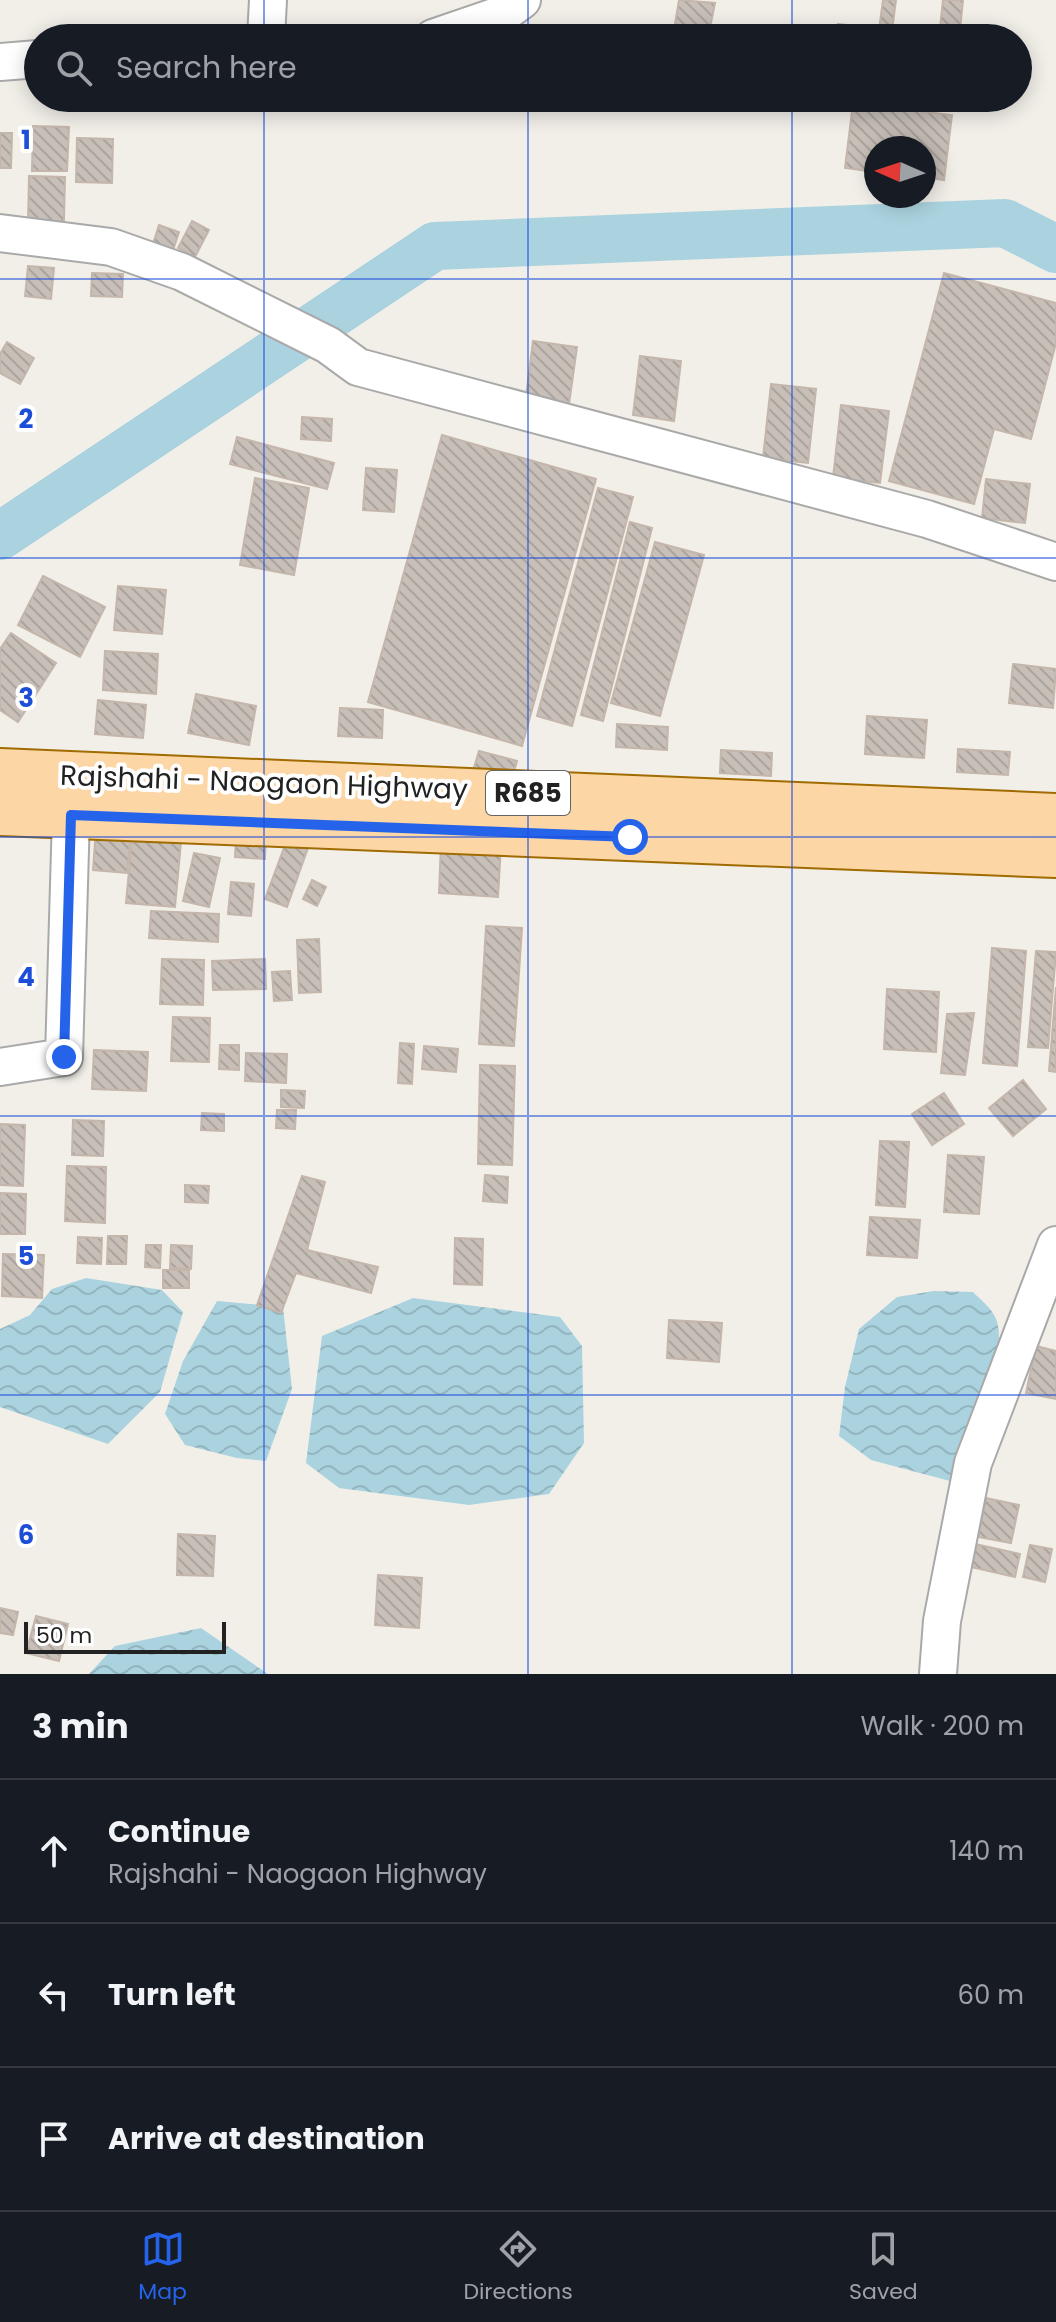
<!DOCTYPE html>
<html lang="en">
<head>
<meta charset="utf-8">
<style>
	body { margin:0; font-family:Poppins,sans-serif; background:#20242c; color:#f1f3f6 }
	.compass { position:absolute; left:864px; top:136px; width:72px; height:72px; border-radius:50%; background:#171b24; box-shadow:0 4px 20px #0003; rotate:273deg }
	.scale { position:absolute; left:24px; bottom:20px; width:202px; box-sizing:border-box; padding-left:8px; border:4px solid #222; border-top:0; font-size:22px; line-height:28px; white-space:nowrap; color:#222; -webkit-text-stroke:6px #fff; paint-order:stroke }
	.stop { position:absolute; width:24px; height:24px; margin:-18px; border:6px solid #2563eb; border-radius:50%; background:#fff }
	.stop.end { background:#2563eb; border-color:#fff; box-shadow:0 2px 8px #0008 }
	.list { margin:0; padding:0; list-style:none }
	h2 { display:flex; justify-content:space-between; align-items:center; height:104px; margin:0; padding:0 32px; font-size:34px }
	h2 small { font-size:26px; font-weight:400; color:#9ea1a6 }
	.list li { display:grid; grid-template-columns:52px 1fr auto; gap:24px; align-items:center; box-sizing:border-box; height:144px; padding:0 32px; border-top:2px solid #363941 }
	.list b { display:block; font-size:30px; white-space:nowrap }
	.list p { margin:0; font-size:26px; white-space:nowrap; color:#9ea1a6 }
	.list em { font-size:26px; font-style:normal; color:#9ea1a6 }
	.icon { flex:none; width:44px; height:44px; fill:none; stroke:currentColor; stroke-width:2; stroke-linecap:round; stroke-linejoin:round }
	.map { position:relative; flex:none; width:1056px; height:1674px; overflow:hidden }
	.search { position:absolute; background:#171b24; box-shadow:0 4px 20px #0003; left:24px; right:24px; top:24px; height:88px; display:flex; align-items:center; gap:20px; box-sizing:border-box; padding:0 28px; border-radius:44px; color:#9ea1a6; font-size:30px }
	.sheet { height:536px; background:#171b24 }
	nav { display:flex; justify-content:space-around; align-items:center; box-sizing:border-box; height:112px; border-top:2px solid #363941; background:#171b24; font-size:22px; color:#9ea1a6 }
	nav a { display:grid; justify-items:center; gap:4px }
	nav .on { color:#2563eb }
	.map>svg:first-child { display:block }
	.water { fill:url(#water-waves) }
	.lines { fill:none; stroke-linecap:round; stroke-linejoin:round }
	.river { stroke:#aad3df; stroke-width:48 }
	.building { fill:url(#building-back-hatch); stroke:#c4b6ab; stroke-width:2 }
	.minor-casing { stroke:#a9a9a9; stroke-width:40 }
	.major-casing { stroke:#a06b00; stroke-width:48 }
	.minor { stroke:#fff; stroke-width:36 }
	.major { stroke:#fcd6a4; stroke-width:44 }
	.route { stroke:#2563eb; stroke-width:10 }
	.grid { fill:none; stroke:#1d4ed8; stroke-width:2; stroke-opacity:0.55 }
	.labels { text-anchor:middle; stroke-width:8; stroke-linejoin:round; paint-order:stroke }
	.shield { fill:#fff; stroke:#646464; stroke-width:2 }
	.shield-label { font-size:26px; font-weight:bold; fill:#222 }
	.street-label { font-size:28px; fill:#222; stroke:#fff }
	.grid-label { font-size:26px; text-anchor:middle; font-weight:bold; fill:#1d4ed8; stroke:#fff; stroke-width:8; stroke-linejoin:round; paint-order:stroke }
</style>
</head>
<body>
<div class="map">
<svg width="1056" height="1674" viewBox="0 0 1056 1674">
	<defs>
		<pattern id="water-waves" width="16" height="10" patternUnits="userSpaceOnUse" patternTransform="scale(2)"><rect width="16" height="10" fill="#aad3df"/><path d="M0 5q4-4 8 0t8 0" fill="none" stroke="#92b5bf"/></pattern>
		<pattern id="building-back-hatch" width="6" height="6" patternUnits="userSpaceOnUse" patternTransform="scale(2)"><rect width="6" height="6" fill="#c7bfb8"/><path d="M-1 5l2 2M0 0l6 6M5-1l2 2" fill="none" stroke="#aba49e"/></pattern>
	</defs>
	<rect width="100%" height="100%" fill="#f2efe9"/>
	<g class="water">
		<path d="M86 1278 162 1290 183 1312 160 1392 108 1444 0 1407V1329L30 1315 52 1289Z"/>
		<path d="M934 1291 973 1292C980 1299 989 1306 994 1315 1015 1348 965 1448 950 1481L871 1460 839 1436 845 1387 859 1329 897 1297Z"/>
		<path d="M413 1298 560 1317 582 1346 584 1443 549 1494 469 1505 339 1488 306 1463 322 1336Z"/>
		<path d="M217 1301 283 1307 292 1389 266 1461 237 1458 185 1445 165 1414 183 1361Z"/>
		<path d="M201 1628 268 1674H89L115 1646Z"/>
	</g>
	<g class="lines">
		<path class="river" d="M0 536 435 246 1005 223 1056 249"/>
	</g>
	<g class="building">
		<path d="M679 0 715 3 708 38 673 36Z"/>
		<path d="M883 0H896L891 38H878Z"/>
		<path d="M943 0H963L959 38H939Z"/>
		<path d="M838 24 865 27 864 38H837Z"/>
		<path d="M853 103 952 115 944 180 924 177V148H876V172L845 168Z"/>
		<path d="M33 126 69 127 67 171H32Z"/>
		<path d="M0 133H12L11 168H0Z"/>
		<path d="M77 138 113 139 112 183 76 182Z"/>
		<path d="M29 176 65 177 64 221H28Z"/>
		<path d="M192 221 209 230 195 257 178 248Z"/>
		<path d="M159 225 179 232 171 256 151 250Z"/>
		<path d="M28 266 54 268 51 299 25 296Z"/>
		<path d="M92 273 123 274 122 297 91 296Z"/>
		<path d="M944 273 1056 303V343L1031 439 994 429 974 504 889 481Z"/>
		<path d="M533 341 577 347 569 404 526 397Z"/>
		<path d="M7 342 34 358 20 384 0 373V354Z"/>
		<path d="M640 356 681 361 674 421 633 415Z"/>
		<path d="M771 384 816 389 808 463 763 458Z"/>
		<path d="M841 405 889 411 880 483 833 478Z"/>
		<path d="M302 417 332 419 331 441 301 439Z"/>
		<path d="M442 435 596 479 522 746 368 702Z"/>
		<path d="M237 437 334 463 327 489 230 464Z"/>
		<path d="M366 468 397 470 394 512 363 510Z"/>
		<path d="M255 478 309 488 294 575 240 565Z"/>
		<path d="M986 479 1030 484 1025 523 982 518Z"/>
		<path d="M598 488 633 497 572 726 537 716Z"/>
		<path d="M630 522 652 528 603 721 581 715Z"/>
		<path d="M655 542 704 555 660 716 611 703Z"/>
		<path d="M43 576 105 607 80 657 18 625Z"/>
		<path d="M118 586 166 590 162 634 114 630Z"/>
		<path d="M11 633 56 663 18 722 0 710V649Z"/>
		<path d="M105 651 158 654 156 694 103 690Z"/>
		<path d="M1013 664 1056 669 1053 708 1009 703Z"/>
		<path d="M196 694 256 706 249 745 188 733Z"/>
		<path d="M98 700 146 705 143 738 95 734Z"/>
		<path d="M340 708 383 710 382 738 338 736Z"/>
		<path d="M867 716 927 720 924 758 865 754Z"/>
		<path d="M617 724 668 727 667 750 616 747Z"/>
		<path d="M958 749 1010 752 1008 775 957 772Z"/>
		<path d="M721 750 772 753 771 776 720 773Z"/>
		<path d="M479 751 517 761 511 782 473 771Z"/>
		<path d="M96 828 131 831 127 873 93 870Z"/>
		<path d="M236 833 266 834 265 859 235 857Z"/>
		<path d="M288 837 309 845 287 907 265 899Z"/>
		<path d="M132 838 181 842 175 907 126 903Z"/>
		<path d="M441 843 501 846 498 897 439 893Z"/>
		<path d="M194 853 220 858 209 907 183 901Z"/>
		<path d="M312 880 326 887 317 906 303 899Z"/>
		<path d="M231 882 254 884 251 916 228 914Z"/>
		<path d="M151 911 219 914 218 942 149 938Z"/>
		<path d="M486 926 522 928 514 1046 479 1044Z"/>
		<path d="M319 939 321 992 299 993 297 940Z"/>
		<path d="M992 948 1026 951 1017 1066 983 1063Z"/>
		<path d="M1036 951 1056 952 1048 1048 1028 1047Z"/>
		<path d="M162 959 204 960 203 1005 160 1004Z"/>
		<path d="M265 959 266 989 213 990 212 961Z"/>
		<path d="M290 971 292 1000 274 1001 272 972Z"/>
		<path d="M1056 987V1072L1049 1071Z"/>
		<path d="M887 989 939 992 936 1052 884 1049Z"/>
		<path d="M974 1013 965 1075 941 1073 947 1014Z"/>
		<path d="M173 1017 210 1018 209 1062 171 1061Z"/>
		<path d="M400 1043 414 1044 412 1084 398 1083Z"/>
		<path d="M220 1045H239V1070L219 1069Z"/>
		<path d="M424 1046 458 1049 456 1072 422 1069Z"/>
		<path d="M94 1050 148 1052 146 1091 92 1089Z"/>
		<path d="M246 1053 287 1054 286 1083 245 1081Z"/>
		<path d="M480 1065 515 1066 512 1165 478 1164Z"/>
		<path d="M1023 1080 1046 1109 1013 1136 989 1108Z"/>
		<path d="M281 1090 305 1091 304 1108 281 1107Z"/>
		<path d="M944 1093 964 1124 932 1145 912 1114Z"/>
		<path d="M277 1110H296L295 1129 276 1128Z"/>
		<path d="M202 1113 224 1114V1131L201 1130Z"/>
		<path d="M73 1120 104 1121 103 1156 72 1155Z"/>
		<path d="M0 1124 25 1125 23 1186 0 1185Z"/>
		<path d="M880 1141 909 1142 905 1207 876 1205Z"/>
		<path d="M948 1155 984 1157 979 1214 944 1212Z"/>
		<path d="M67 1166 106 1167 105 1223 65 1221Z"/>
		<path d="M485 1175 508 1177 507 1203 483 1201Z"/>
		<path d="M302 1176 325 1182 307 1250 378 1267 371 1293 296 1273 281 1313 257 1305Z"/>
		<path d="M185 1185 209 1186 208 1203 185 1202Z"/>
		<path d="M0 1193 26 1194 25 1234H0Z"/>
		<path d="M870 1217 920 1220 917 1258 867 1255Z"/>
		<path d="M108 1236H127L126 1264H107Z"/>
		<path d="M78 1237 102 1238 101 1264 77 1263Z"/>
		<path d="M455 1238 483 1239 482 1285 454 1284Z"/>
		<path d="M146 1245H161L160 1268 145 1267Z"/>
		<path d="M171 1245 192 1246 191 1269 170 1268Z"/>
		<path d="M3 1254 44 1255 42 1298 2 1296Z"/>
		<rect x="163" y="1270" width="26" height="18"/>
		<path d="M669 1320 722 1323 719 1362 667 1358Z"/>
		<path d="M1036 1346 1056 1351V1399L1026 1393Z"/>
		<path d="M986 1498 1019 1505 1011 1543 978 1537Z"/>
		<path d="M178 1534 215 1536 213 1576 177 1575Z"/>
		<path d="M975 1544 1020 1554 1015 1577 971 1567Z"/>
		<path d="M1030 1545 1052 1549 1045 1582 1023 1577Z"/>
		<path d="M378 1575 422 1578 419 1628 375 1625Z"/>
		<path d="M0 1608 18 1612 13 1635 0 1633Z"/>
		<path d="M36 1616 68 1624 59 1661 26 1653Z"/>
	</g>
	<g class="lines">
		<g class="minor-casing">
			<g id="minor">
				<path d="M266 38 268 0"/>
				<path d="M433 38 503 14 522 0"/>
				<path d="M0 62 38 59"/>
				<path d="M0 233 111 247 182 272 328 345 358 367 927 519 1056 562"/>
				<path d="M0 1067 64 1057 71 815"/>
				<path d="M938 1674 942 1621 973 1463 1056 1245"/>
			</g>
		</g>
		<g class="major-casing">
			<g id="major">
				<path d="M0 771 1056 816"/>
				<path d="M0 813 1056 855"/>
			</g>
		</g>
		<use href="#minor" class="minor"/>
		<use href="#major" class="major"/>
	</g>
	<g class="lines">
		<path class="route" d="M64 1057 71 815 630 837"/>
	</g>
	<path class="grid" d="M264 0V38M528 0V38M792 0V38M264 98V1674M528 98V1674M792 98V1674M0 279H1056M0 558H1056M0 837H1056M0 1116H1056M0 1395H1056"/>
	<g class="labels">
		<rect class="shield" x="486" y="771" width="84" height="44" rx="6"/>
		<g class="shield-label">
			<text x="528" y="802">R685</text>
		</g>
		<g class="street-label">
			<text transform="translate(264 782) rotate(2)" y="10">Rajshahi - Naogaon Highway</text>
		</g>
	</g>
	<g class="grid-label">
		<text x="26" y="149">1</text>
		<text x="26" y="428">2</text>
		<text x="26" y="707">3</text>
		<text x="26" y="986">4</text>
		<text x="26" y="1265">5</text>
		<text x="26" y="1544">6</text>
	</g>
</svg>
<svg class="compass" viewBox="-18 -18 36 36"><path d="M0-13l5 13h-10z" fill="#e53935"/><path d="M0 13l5-13h-10z" fill="#9ea1a6"/></svg>
<div class="scale">50 m</div>
<div class="stop" style="left:630px;top:837px"></div>
<div class="stop end" style="left:64px;top:1057px"></div>
<div class="search"><svg class="icon" aria-label="search" viewBox="0 0 24 24"><circle cx="10" cy="10" r="6"/><path d="M15 15l6 6"/></svg>Search here</div>
</div>
<section class="sheet">
<h2>3 min<small>Walk · 200 m</small></h2>
<ul class="list">
<li><svg class="icon" aria-label="ahead" viewBox="0 0 24 24"><path d="M12 20V5M6 11l6-6 6 6"/></svg><div><b>Continue</b><p>Rajshahi - Naogaon Highway</p></div><em>140 m</em></li>
<li><svg class="icon" aria-label="left" viewBox="0 0 24 24"><path d="M17 20v-9H6M10 6l-5 5 5 5"/></svg><div><b>Turn left</b></div><em>60 m</em></li>
<li><svg class="icon" aria-label="arrive" viewBox="0 0 24 24"><path d="M6 21V4h12l-3 4 3 4H6"/></svg><div><b>Arrive at destination</b></div></li>
</ul>
</section>
<nav>
<a class="on"><svg class="icon" aria-label="map" viewBox="0 0 24 24"><path d="M3 6l6-2 6 2 6-2v14l-6 2-6-2-6 2zM9 4v14M15 6v14"/></svg>Map</a>
<a><svg class="icon" aria-label="directions" viewBox="0 0 24 24"><path d="M12 3l9 9-9 9-9-9zM9 14v-3h6M13 9l2 2-2 2"/></svg>Directions</a>
<a><svg class="icon" aria-label="saved" viewBox="0 0 24 24"><path d="M7 4h10v16l-5-4-5 4z"/></svg>Saved</a>
</nav>
</body>
</html>
